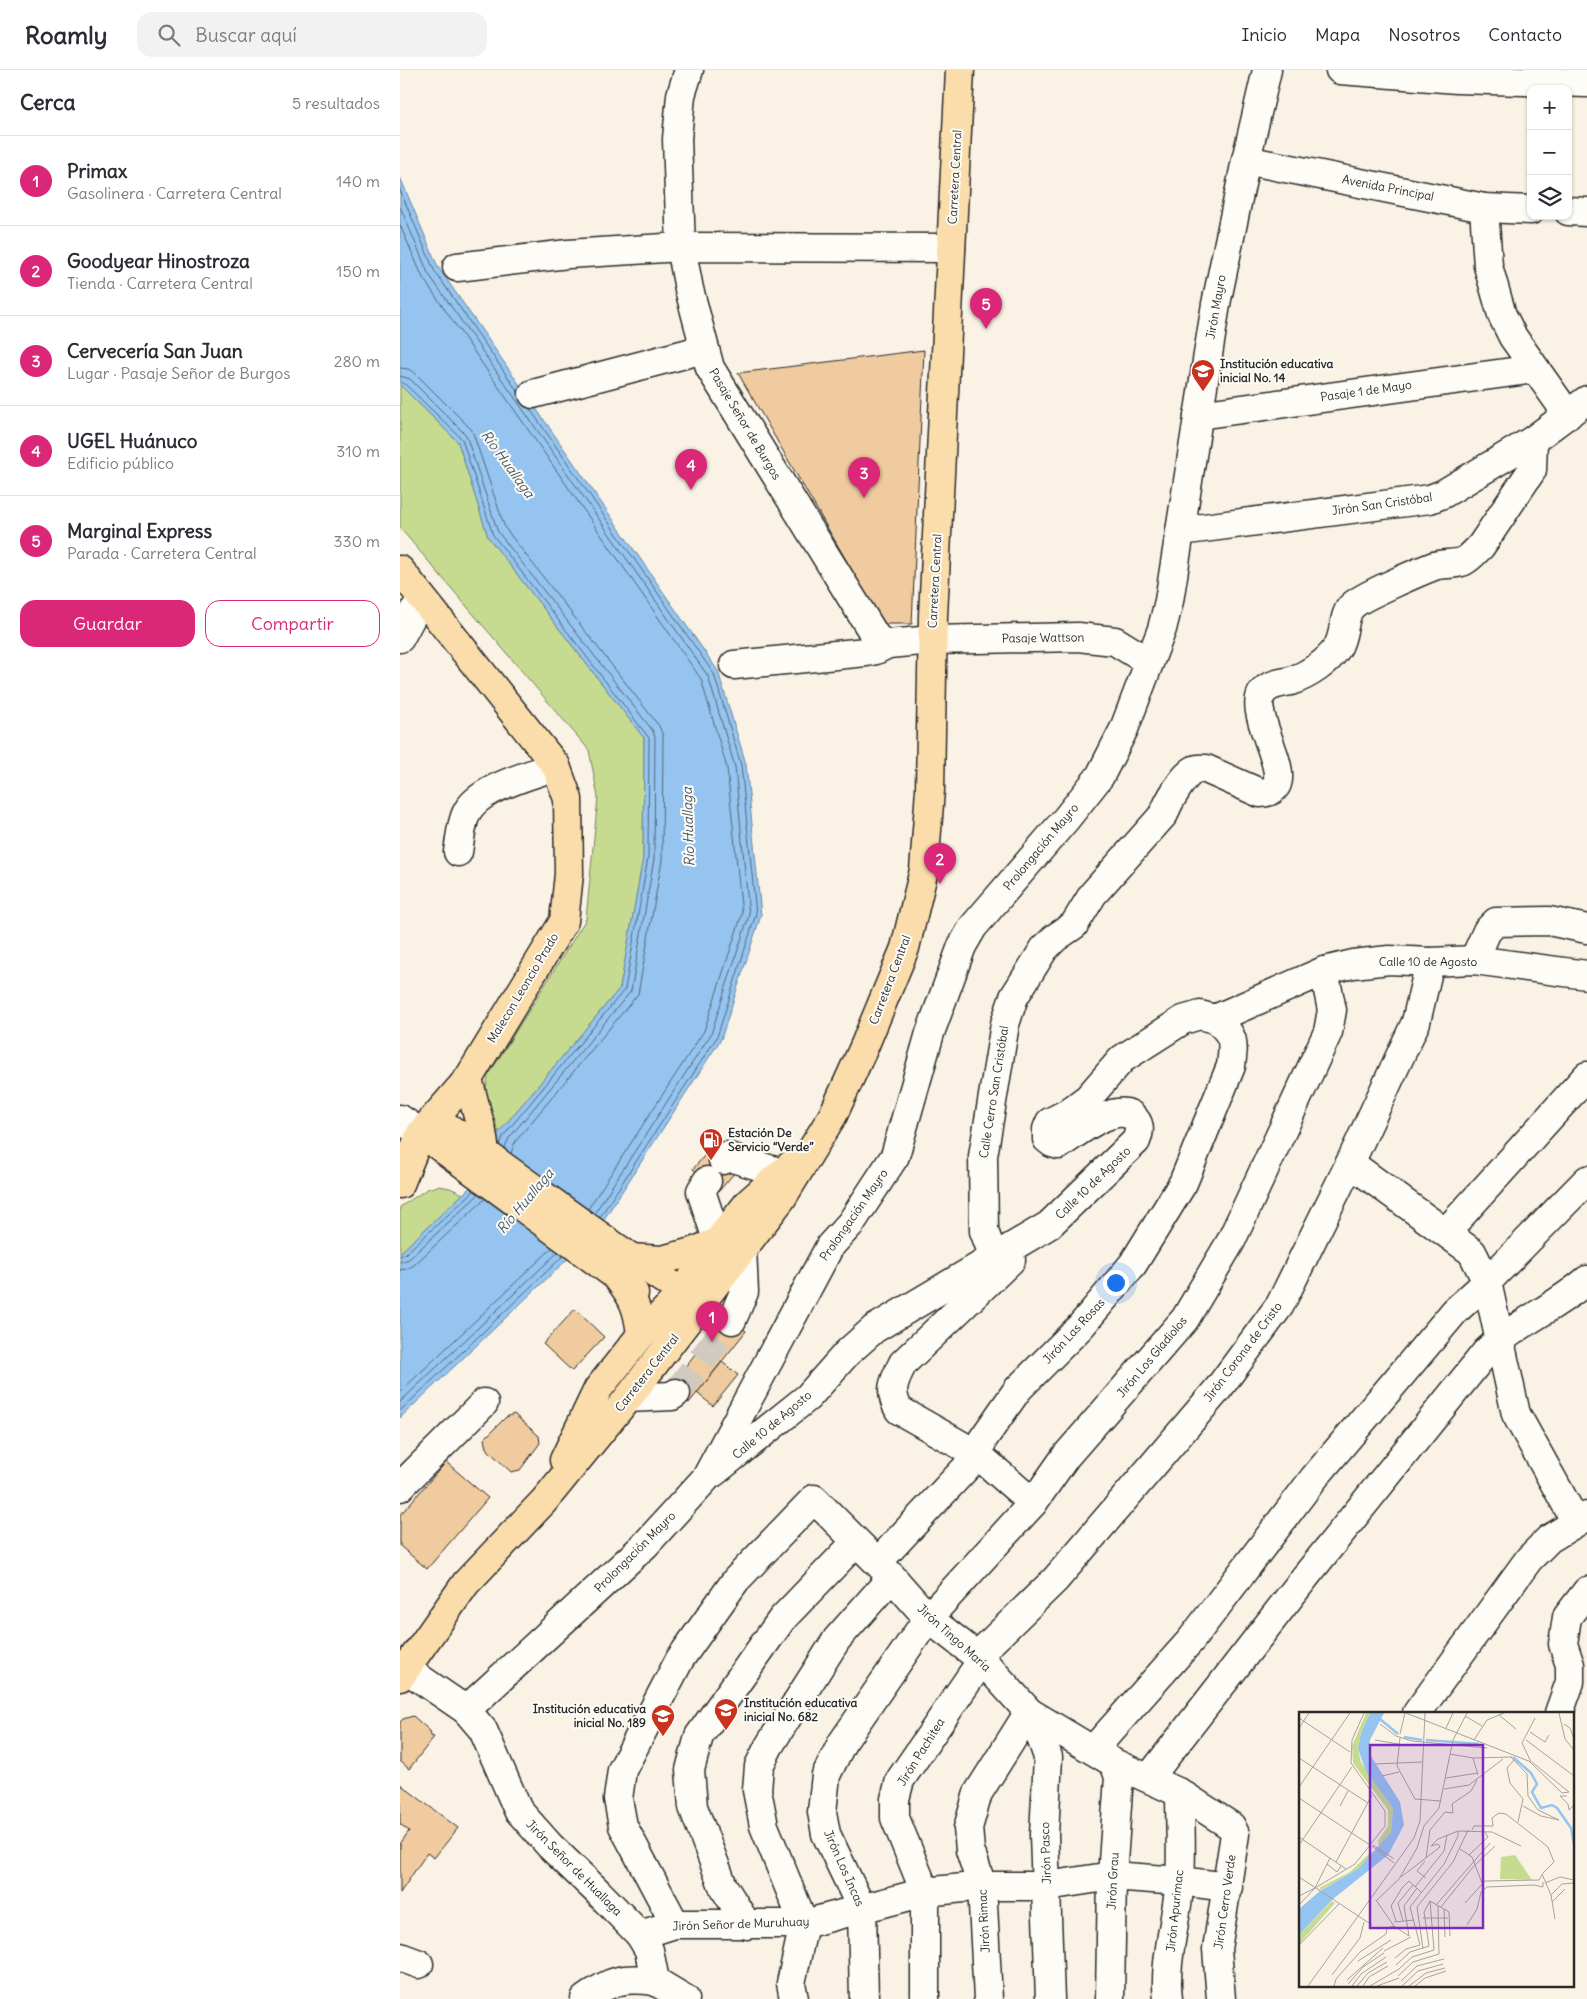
<!DOCTYPE html>
<html lang="es">
<head>
<meta charset="utf-8">
<style>
	body { margin:0; font-family:Delius,sans-serif; background:#f2f2f3; color:#2b2b33 }
	.controls { position:absolute; right:15px; top:15px; display:grid; overflow:hidden; border-radius:10px; box-shadow:0 1px 4px #0004 }
	.controls button { width:45px; height:45px; display:grid; place-items:center; padding:0; border:0; border-bottom:1px solid #e1e1e2; background:#fff; color:#2b2b33; font:25px sans-serif }
	.you { position:absolute; left:715px; top:1212px; width:18px; height:18px; margin:-12px; border:4px solid #fff; border-radius:50%; background:#1a73e8; box-shadow:0 0 0 8px #1a73e833 }
	.badge { display:grid; place-items:center; width:32px; height:32px; border-radius:50%; background:#db2777; color:#fff; font-size:16px; font-weight:700 }
	.pin { position:absolute; translate:-50% -41px; filter:drop-shadow(0 1px 2px #0008) }
	.pin::after { content:''; position:absolute; top:26px; width:18px; height:15px; background:inherit; clip-path:polygon(0 0,100% 0,50% 100%) }
	.list { margin:0; padding:0; list-style:none }
	h2 { display:flex; justify-content:space-between; align-items:center; height:65px; margin:0; padding:0 20px; font-size:21px }
	h2 small { font-size:16px; font-weight:400; color:#7c7c81 }
	.list li { display:grid; grid-template-columns:32px 1fr auto; gap:15px; align-items:center; box-sizing:border-box; height:90px; padding:0 20px; border-top:1px solid #e1e1e2 }
	.list b { display:block; font-size:19px; white-space:nowrap }
	.list p { margin:0; font-size:16px; white-space:nowrap; color:#7c7c81 }
	.list em { font-size:16px; font-style:normal; color:#7c7c81 }
	.actions { display:flex; gap:10px; padding:15px 20px }
	.actions a { flex:1; padding:11px 0; border:1px solid #db2777; border-radius:15px; text-align:center; font-size:18px; color:#db2777 }
	.actions .main { background:#db2777; color:#fff }
	.icon { flex:none; width:28px; height:28px; fill:none; stroke:currentColor; stroke-width:2; stroke-linecap:round; stroke-linejoin:round }
	.map { position:relative; flex:none; width:1187px; height:1929px; overflow:hidden }
	header { display:flex; align-items:center; gap:30px; box-sizing:border-box; height:70px; padding:0 25px; background:#fff; border-bottom:1px solid #e1e1e2 }
	header strong { font-size:24px }
	nav { display:flex; gap:28px; margin-inline-start:auto; font-size:18px }
	.search { width:350px; height:45px; background:#f2f2f3; display:flex; align-items:center; gap:12px; box-sizing:border-box; padding:0 18px; border-radius:15px; color:#7c7c81; font-size:19px }
	main { display:flex }
	aside { flex:1; background:#fff }
	.map>svg:first-child { display:block }
	.green { fill:#c6db90; stroke:#78835e }
	.water { fill:#94c4ef; stroke:#6a87a1 }
	.lines { fill:none; stroke-linecap:round; stroke-linejoin:round }
	.shore { stroke:#556879; stroke-width:1 }
	.building { fill:#efcb9f; stroke:#2b2b2b }
	.minor-tunnel { stroke:#d1cac0; stroke-width:28; stroke-dasharray:28 14; stroke-linecap:butt }
	.minor-casing { stroke:#2b2b2b; stroke-width:31 }
	.major-casing { stroke:#2b2b2b; stroke-width:31 }
	.highway-casing { stroke:#2b2b2b; stroke-width:31 }
	.minor { stroke:#fdfcf7; stroke-width:28 }
	.major { stroke:#fbddab; stroke-width:28 }
	.highway { stroke:#fbddab; stroke-width:28 }
	.labels { text-anchor:middle; stroke-width:4; stroke-linejoin:round; paint-order:stroke }
	.street-label { font-size:12px; fill:#2b2b2b; stroke:#fdfcf7 }
	.poi-label { font-size:12px; font-weight:bold; fill:#2b2b2b; stroke:#fdfcf7; text-anchor:start }
	.water-label { font-size:14px; font-style:italic; fill:#4a5966; stroke:#fdfcf7 }
	.inset-river { fill:none; stroke:#94c4ef; stroke-width:2.5 }
	.inset-road { fill:none; stroke:#a7a29b; stroke-width:1 }
	.view { fill:#7b2cbf; fill-opacity:0.15; stroke:#7b2cbf; stroke-width:2.5 }
	.inset-edge { fill:none; stroke:#2b2b2b; stroke-width:2.5 }
</style>
</head>
<body>
<header>
<strong>Roamly</strong>
<div class="search"><svg class="icon" aria-label="search" viewBox="0 0 24 24"><circle cx="10" cy="10" r="6"/><path d="M15 15l6 6"/></svg>Buscar aquí</div>
<nav><a>Inicio</a><a>Mapa</a><a>Nosotros</a><a>Contacto</a></nav>
</header>
<main>
<aside>
<h2>Cerca<small>5 resultados</small></h2>
<ul class="list">
<li><span class="badge">1</span><div><b>Primax</b><p>Gasolinera · Carretera Central</p></div><em>140 m</em></li>
<li><span class="badge">2</span><div><b>Goodyear Hinostroza</b><p>Tienda · Carretera Central</p></div><em>150 m</em></li>
<li><span class="badge">3</span><div><b>Cervecería San Juan</b><p>Lugar · Pasaje Señor de Burgos</p></div><em>280 m</em></li>
<li><span class="badge">4</span><div><b>UGEL Huánuco</b><p>Edificio público</p></div><em>310 m</em></li>
<li><span class="badge">5</span><div><b>Marginal Express</b><p>Parada · Carretera Central</p></div><em>330 m</em></li>
</ul>
<div class="actions"><a class="main">Guardar</a><a>Compartir</a></div>
</aside>
<div class="map">
<svg width="1187" height="1929" viewBox="0 0 1187 1929">
	<rect width="100%" height="100%" fill="#faf2e5"/>
	<filter id="ink" filterUnits="userSpaceOnUse"><feTurbulence type="fractalNoise" baseFrequency=".02" numOctaves="2"/><feDisplacementMap in="SourceGraphic" scale="10" xChannelSelector="R" yChannelSelector="G"/><feConvolveMatrix kernelMatrix="1 2 1 2 8 2 1 2 1" color-interpolation-filters="sRGB"/></filter>
	<g filter="url(#ink)">
		<g class="green">
			<path d="M0 315 58 372 88 467 244 668 243 788 220 918 99 1062C82 1042 84 1030 88 1006L186 849 198 727 189 680 0 458Z"/>
			<path d="M38 1116 50 1118 63 1124 0 1183V1137L27 1119Z"/>
		</g>
		<path class="water" d="M0 107 38 197 318 601 346 694 361 845 321 969 195 1163 0 1348V1183L81 1107 99 1062 220 918 243 788 244 668 88 467 58 372 0 315Z"/>
		<g class="lines">
			<g class="shore">
				<path d="M0 120 34 200 118 322"/>
				<path d="M0 136 28 203 308 606 335 697 349 845 311 964 194 1144"/>
				<path d="M0 155 23 208 301 609 327 698 342 844 304 961 188 1139"/>
				<path d="M0 298 8 299 15 303 72 360 105 458 259 656 263 666 262 790 238 924 115 1072 111 1083"/>
				<path d="M0 306 10 309 66 365 98 462 253 661 255 667 254 789 231 921 109 1068 104 1079"/>
				<path d="M0 312 5 314 62 369 93 465 249 668 248 788 225 919 104 1065 99 1075"/>
				<path d="M130 339 314 604 341 695 356 844 317 967 200 1147"/>
				<path d="M0 1186 5 1184 74 1121"/>
				<path d="M0 1192 9 1189 79 1124"/>
				<path d="M0 1200 7 1199 14 1195 85 1129"/>
				<path d="M0 1322 152 1178"/>
				<path d="M0 1332 158 1182"/>
				<path d="M0 1341 163 1186"/>
			</g>
		</g>
		<g class="building">
			<path d="M524 280 512 554H483L338 303Z"/>
			<path d="M310 1079 336 1101 319 1121 293 1099Z"/>
			<path d="M175 1239 204 1267 172 1301 143 1274Z"/>
			<path d="M326 1245 346 1261 289 1333 269 1317Z"/>
			<path d="M322 1292 338 1305 313 1336 297 1323Z"/>
			<path d="M114 1344 139 1366 140 1373 120 1400 111 1402 86 1378 84 1369 106 1347Z"/>
			<path d="M46 1392 88 1428 27 1499 0 1476V1445Z"/>
			<path d="M13 1646 30 1661 31 1666 34 1667 9 1699 0 1691V1652L3 1649Z"/>
			<path d="M0 1714 58 1758 34 1788 27 1783 0 1823V1774L9 1761 0 1754Z"/>
		</g>
		<g class="lines">
			<path class="minor-tunnel" d="M276 1323 332 1250"/>
			<g class="minor-casing">
				<g id="minor">
					<path d="M289 0 281 25 277 69 281 177 289 219 310 298 477 569 488 574 532 570 678 567 715 571 749 592"/>
					<path d="M940 0 1057 9 1187 13"/>
					<path d="M846 90 1084 138 1131 140"/>
					<path d="M1084 138 1088 196 1102 245 1113 267 1168 345"/>
					<path d="M1168 141 1187 142"/>
					<path d="M57 197 168 184 281 177 551 178"/>
					<path d="M133 324 304 279"/>
					<path d="M798 345 1134 299"/>
					<path d="M780 461 1030 429 1043 424 1133 370 1187 330"/>
					<path d="M0 568 21 529"/>
					<path d="M334 595 466 582 476 580 488 574"/>
					<path d="M58 782C60 770 61 755 66 744 77 718 131 705 156 696"/>
					<path d="M1074 890 1087 861 1096 852 1149 851 1187 859"/>
					<path d="M0 1049 21 1063"/>
					<path d="M323 1090 326 1086 382 1103"/>
					<path d="M950 1093 1072 1182 1087 1212 1116 1344 1176 1452"/>
					<path d="M307 1111 301 1121 318 1172"/>
					<path d="M1046 1162 1187 1006"/>
					<path d="M594 1188 584 1161 583 1086 605 954 614 927 644 879 655 868 674 855 693 824 764 744C768 732 783 706 794 700 798 698 801 699 806 699L860 723C910 721 838 639 866 619 874 613 883 613 891 611 908 605 927 593 937 578 945 566 943 544 952 536 960 527 1021 501 1034 496 1042 493 1057 495 1064 491 1070 488 1076 481 1081 476L1132 400 1133 370"/>
					<path d="M611 1190 503 1293C494 1311 488 1321 499 1340L578 1385 633 1433"/>
					<path d="M332 1250 344 1222 342 1178"/>
					<path d="M228 1328 272 1326 276 1323"/>
					<path d="M313 1403 408 1327 447 1283 474 1259 649 1155 736 1071C739 1063 741 1056 735 1049 719 1028 674 1065 659 1075L652 1073 647 1069V1059L650 1052 668 1043 688 1028 722 989 783 950 800 945 815 949 924 901 953 894 989 890 1030 892 1074 890 1187 905"/>
					<path d="M0 1417 84 1333"/>
					<path d="M478 1492 578 1385 583 1369 618 1319 681 1256 733 1194 783 1113 831 996C834 972 835 965 815 949"/>
					<path d="M6 1599 66 1640 83 1660 118 1740 150 1776 198 1822 240 1865 249 1880 255 1911 285 1929"/>
					<path d="M66 1640 245 1475 306 1408 430 1176 451 1153 495 1086 530 963 562 876 573 857 666 749 700 706 724 659 762 559 769 531 816 234 846 90 867 0"/>
					<path d="M629 1642 639 1662 648 1687 644 1765 650 1929"/>
					<path d="M1017 1643 1129 1489 1149 1469 1187 1446"/>
					<path d="M1159 1643 1170 1612V1595L1163 1574 1167 1547 1187 1521"/>
					<path d="M693 1680 791 1570 914 1408 1055 1241 1087 1212 1187 1110"/>
					<path d="M749 1708 906 1506 1087 1281C1117 1253 1156 1237 1187 1210"/>
					<path d="M275 1854 223 1756 218 1729 222 1700 280 1589 336 1510 414 1429 492 1507 528 1548 582 1590 629 1642 714 1693 780 1723 831 1756 835 1764 817 1879 821 1929"/>
					<path d="M347 1855 323 1816 293 1737 290 1700 299 1666 382 1549 456 1472"/>
					<path d="M240 1865 275 1854H404L525 1822 582 1816H647L712 1806 780 1811 828 1817"/>
					<path d="M0 1887 19 1894"/>
					<path d="M185 1929C211 1910 223 1907 255 1911"/>
					<path d="M394 1929 391 1913 404 1854 364 1756 357 1720 359 1696 369 1676 437 1569 492 1507"/>
					<path d="M464 1929 462 1839 426 1764 422 1742 426 1705 442 1673 528 1548 633 1433 666 1386 785 1249 831 1171 928 962 932 940 924 901"/>
					<path d="M525 1929V1822L495 1748V1729L500 1710 582 1590 584 1579 655 1510 818 1319 880 1235 950 1093 1016 952 1030 892"/>
					<path d="M588 1929 582 1816 570 1780 568 1758 578 1723 629 1642"/>
					<path d="M710 1929 712 1806 719 1707 714 1693"/>
					<path d="M768 1929C763 1894 777 1848 780 1811 782 1782 780 1752 780 1723"/>
				</g>
			</g>
			<g class="major-casing">
				<g id="major">
					<path d="M0 500 156 696 168 729 169 804 164 851 68 1009 21 1063 0 1114"/>
					<path d="M68 1009 82 1062 85 1082"/>
					<path d="M34 1048C118 1104 197 1168 283 1222L288 1245"/>
					<path d="M21 1063 216 1206 234 1223"/>
				</g>
			</g>
			<g class="highway-casing">
				<g id="highway">
					<path d="M230 1188 262 1190 292 1182 318 1172"/>
					<path d="M216 1206C233 1227 238 1237 241 1265"/>
					<path d="M164 1390 198 1319 241 1265 283 1222 310 1181 349 1132 392 1094"/>
					<path d="M0 1607 66 1513 144 1431 228 1328 382 1128 433 1045 464 977 505 878 524 800 530 720 533 546 560 0"/>
				</g>
			</g>
			<use href="#minor" class="minor"/>
			<use href="#major" class="major"/>
			<use href="#highway" class="highway"/>
		</g>
	</g>
	<defs>
		<g id="school-pin" transform="scale(1.25)"><path d="M0 17L-7.5 6A9.5 9.5 0 1 1 7.5 6Z" fill="#c8321e" stroke="#fdfcf7"/><path d="M0-5L7-2L0 1L-7-2ZM-4 1L0 2.5L4 1V4Q0 6-4 4Z" fill="#fff"/></g>
		<g id="fuel-pin" transform="scale(1.25)"><path d="M0 17L-7.5 6A9.5 9.5 0 1 1 7.5 6Z" fill="#c8321e" stroke="#fdfcf7"/><path d="M-5.5-6h7V0h2V4h1.3V-2.5L3-4.5l.8-.8L6-3V5H2.5V1h-1V6h-7ZM-4.2-4.7v3.2H.2V-4.7Z" fill="#fff"/></g>
	</defs>
	<g fill-rule="evenodd">
		<use href="#school-pin" x="803" y="301"/>
		<use href="#fuel-pin" x="311" y="1070"/>
		<use href="#school-pin" x="326" y="1640"/>
		<use href="#school-pin" x="263" y="1646"/>
	</g>
	<g class="labels">
		<g class="street-label">
			<text transform="translate(555 107) rotate(-87)" y="4">Carretera Central</text>
			<text transform="translate(988 118) rotate(11)" y="4">Avenida Principal</text>
			<text transform="translate(816 237) rotate(-80)" y="4">Jirón Mayro</text>
			<text transform="translate(966 321) rotate(-8)" y="4">Pasaje 1 de Mayo</text>
			<text transform="translate(345 354) rotate(59)" y="4">Pasaje Señor de Burgos</text>
			<text transform="translate(982 434) rotate(-8)" y="4">Jirón San Cristóbal</text>
			<text transform="translate(535 511) rotate(-87)" y="4">Carretera Central</text>
			<text transform="translate(643 568) rotate(-1)" y="4">Pasaje Wattson</text>
			<text transform="translate(641 777) rotate(-50)" y="4">Prolongación Mayro</text>
			<text x="1028" y="896">Calle 10 de Agosto</text>
			<text transform="translate(490 910) rotate(-69)" y="4">Carretera Central</text>
			<text transform="translate(123 918) rotate(-59)" y="4">Malecon Leoncio Prado</text>
			<text transform="translate(594 1022) rotate(-81)" y="4">Calle Cerro San Cristóbal</text>
			<text transform="translate(693 1113) rotate(-44)" y="4">Calle 10 de Agosto</text>
			<text transform="translate(454 1145) rotate(-55)" y="4">Prolongación Mayro</text>
			<text transform="translate(674 1261) rotate(-47)" y="4">Jirón Las Rosas</text>
			<text transform="translate(843 1282) rotate(-53)" y="4">Jirón Corona de Cristo</text>
			<text transform="translate(752 1287) rotate(-50)" y="4">Jirón Los Gladiolos</text>
			<text transform="translate(247 1303) rotate(-52)" y="4">Carretera Central</text>
			<text transform="translate(372 1355) rotate(-40)" y="4">Calle 10 de Agosto</text>
			<text transform="translate(235 1482) rotate(-45)" y="4">Prolongación Mayro</text>
			<text transform="translate(554 1568) rotate(42)" y="4">Jirón Tingo María</text>
			<text transform="translate(521 1682) rotate(-58)" y="4">Jirón Pachitea</text>
			<text transform="translate(646 1783) rotate(-92)" y="4">Jirón Pasco</text>
			<text transform="translate(174 1798) rotate(45)" y="4">Jirón Señor de Huallaga</text>
			<text transform="translate(444 1798) rotate(66)" y="4">Jirón Los Incas</text>
			<text transform="translate(713 1811) rotate(-87)" y="4">Jirón Grau</text>
			<text transform="translate(825 1832) rotate(-82)" y="4">Jirón Cerro Verde</text>
			<text transform="translate(775 1841) rotate(-84)" y="4">Jirón Apurimac</text>
			<text transform="translate(584 1851) rotate(-93)" y="4">Jirón Rimac</text>
			<text transform="translate(341 1854) rotate(-2)" y="4">Jirón Señor de Muruhuay</text>
		</g>
		<g class="poi-label">
			<text x="820" y="298">Institución educativa<tspan x="820" dy="14">inicial No. 14</tspan></text>
			<text x="328" y="1067">Estación De<tspan x="328" dy="14">Servicio “Verde”</tspan></text>
			<text x="344" y="1637">Institución educativa<tspan x="344" dy="14">inicial No. 682</tspan></text>
			<text x="246" y="1643" text-anchor="end">Institución educativa<tspan x="246" dy="14">inicial No. 189</tspan></text>
		</g>
		<g class="water-label">
			<text transform="translate(108 394) rotate(54)" y="5">Río Huallaga</text>
			<text transform="translate(288 757) rotate(-92)" y="5">Río Huallaga</text>
			<text transform="translate(125 1131) rotate(-50)" y="5">Río Huallaga</text>
		</g>
	</g>
	<g transform="translate(899 1642)">
		<rect width="275" height="275" fill="#faf2e5"/>
		<path d="M67 1H71L62 21 59 37 62 50 94 96 92 120 80 134 79 129 89 114V98L54 51 53 34ZM77 140 60 156 22 178 20 176 51 160 71 141ZM216 143 233 168 201 167 202 145ZM33 189 36 191 0 232V223Z" fill="#c6db90"/>
		<path d="M71 1H85L71 28 70 41 101 90 105 113 89 143 34 187 0 223V197L21 179 60 156 92 120 94 96 67 59 59 37 62 21Z" fill="#94c4ef"/>
		<path class="inset-river" d="M81 7 99 22M105 25 123 28M127 28 180 32M214 45 232 61 238 72 233 80 242 96 253 93 258 96 272 116 275 132"/>
		<path class="inset-road" d="M107 1 232 50 223 31 236 6M260 1 266 27 275 38M200 3 217 17M166 4 183 14M0 6 51 40M81 12 97 24 113 29 188 36M265 12 271 16 275 27M0 16 10 1M147 16 154 1M231 20 246 30 250 23M101 22 106 1M101 26 98 54 116 87 142 89M76 28 99 32M175 28 188 8 205 1M227 28 275 64M151 42 174 46 213 45M212 45 228 62 229 84 239 98 260 108 242 104 224 94M0 46 69 91M174 46 179 63M215 48 208 56 211 71 224 87 219 110M231 50 263 81 270 80 233 50M76 52 123 50M83 64 100 60M147 66 179 61M0 75 51 1M145 77 170 73 204 47M268 84H261L269 92 270 98 275 93M0 86 71 133M41 94 49 79M173 118 175 114H194L193 106 200 101 207 102 249 135 255 150 243 162 252 183 256 207M0 125 47 157M0 133 53 55M74 133 95 147M73 134 95 151M161 137 173 145 183 171M170 143 189 125 186 120M127 146 131 118 146 100 154 101 153 92 172 79 178 68M126 149 118 159 127 166M37 150 73 83M28 152 38 160 42 154M0 165 73 213M102 165 141 135 139 132 132 134 139 127 159 119 193 120 222 134M246 171 261 165 275 168M116 175 145 139 148 123M252 183 263 172 275 171M0 184 16 176 31 146M77 188 95 214 110 224M77 189 100 167 118 136 125 114 140 96 154 28 168 1M131 189 150 200 151 224M253 190 266 177M166 191 186 169 240 168 243 163M0 193 16 176 56 152 86 114V99L52 51 53 28 65 1M137 193 191 131M142 195 174 155 196 134M145 197 146 225M124 206H149M97 209 92 194 103 176 110 169 123 181M104 209 99 191 114 173M95 210 115 208M168 213 178 197 182 180 188 175 235 173 244 175V170M110 224 105 194 118 176M0 233 40 192M121 233 111 195 145 152 159 124V119M124 237 118 195 154 150 169 118M85 239 112 225M96 246 107 237 121 233M59 249 92 228M97 253 111 240 130 234 125 200 131 189M33 263 61 226 65 210M99 264 114 250 140 242 139 194M48 268 84 236M102 269 118 254 145 247M49 272 64 255 85 241M9 274 115 126 121 109 126 1M35 274 37 267 61 240 87 222 88 216 95 214M53 274 62 262 87 245M58 274 69 261 88 250M64 274 70 265 89 254M71 274 100 257 113 245 135 238 131 189M78 274 100 266M103 274 119 259 144 252M110 274 127 261 146 256M116 274 126 266 147 259"/>
		<path class="view" d="M71 33H184V216H71Z"/>
		<rect width="275" height="275" class="inset-edge"/>
	</g>
</svg>
<div class="controls">
<button>+</button>
<button>−</button>
<button><svg class="icon" aria-label="layers" viewBox="0 0 24 24"><path d="M12 4l9 5-9 5-9-5zM3 14l9 5 9-5"/></svg></button>
</div>
<div class="you"></div>
<div class="pin badge" style="left:312px;top:1272px">1</div>
<div class="pin badge" style="left:540px;top:814px">2</div>
<div class="pin badge" style="left:464px;top:428px">3</div>
<div class="pin badge" style="left:291px;top:420px">4</div>
<div class="pin badge" style="left:586px;top:259px">5</div>
</div>
</main>
</body>
</html>
